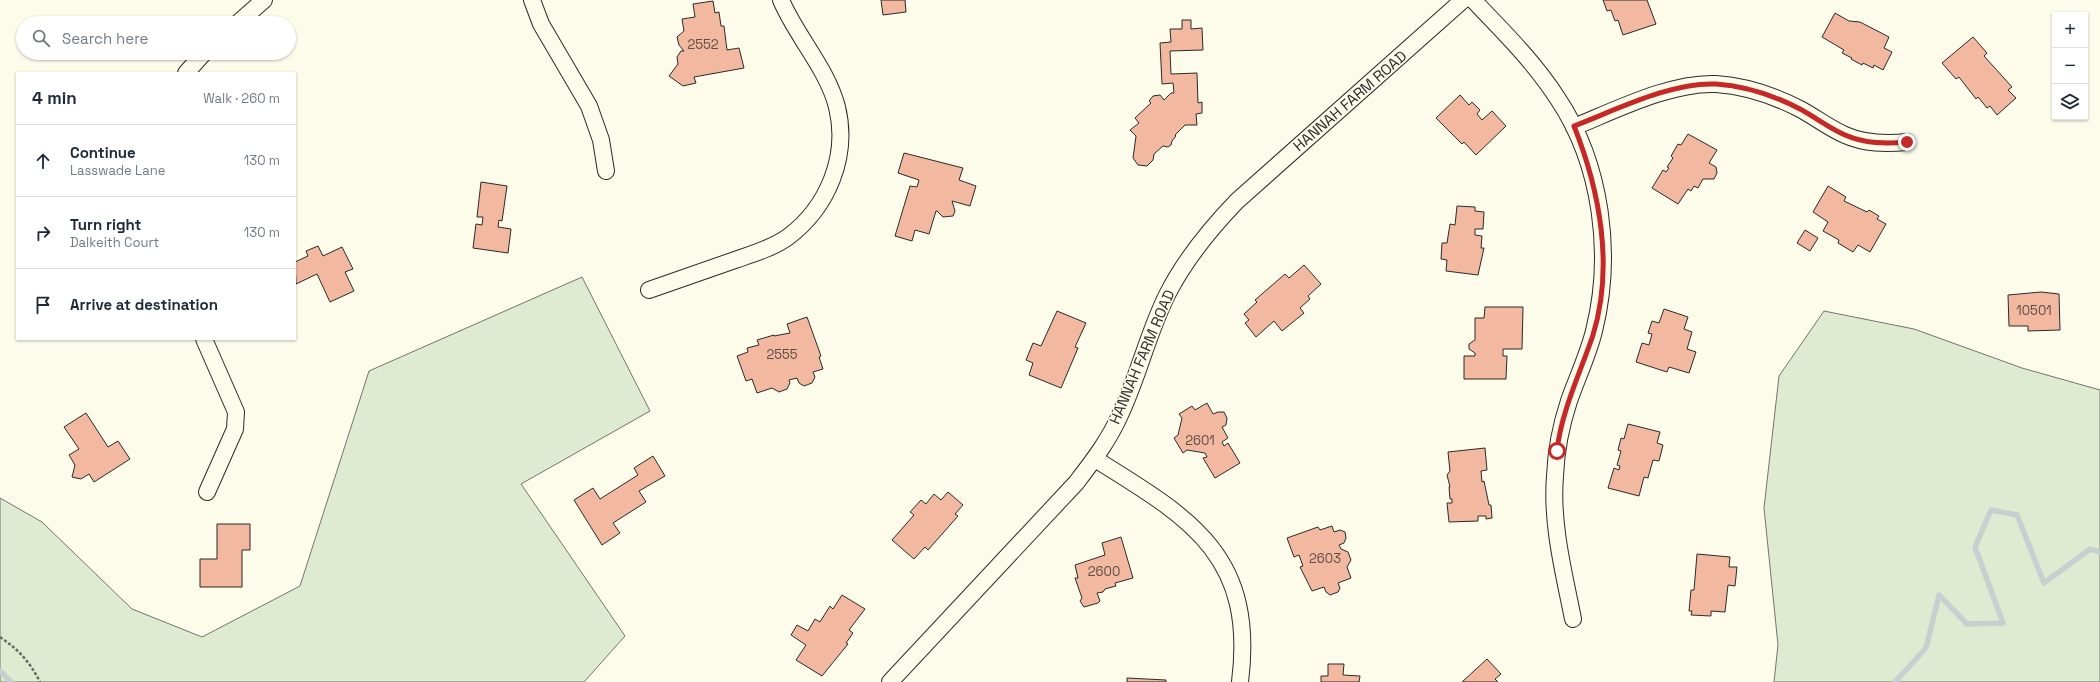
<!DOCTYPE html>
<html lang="en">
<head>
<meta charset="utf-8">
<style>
	body { margin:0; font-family:"Space Grotesk",sans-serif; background:#f2f2f3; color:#1f2937 }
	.controls { position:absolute; right:12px; top:12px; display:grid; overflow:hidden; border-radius:0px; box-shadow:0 1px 3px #0004 }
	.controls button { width:36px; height:36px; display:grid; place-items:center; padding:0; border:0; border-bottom:1px solid #e0e1e3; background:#fff; color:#1f2937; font:20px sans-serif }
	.stop { position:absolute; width:12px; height:12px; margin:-9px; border:3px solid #c62828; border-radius:50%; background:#fff }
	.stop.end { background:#c62828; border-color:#fff; box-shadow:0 1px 4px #0008 }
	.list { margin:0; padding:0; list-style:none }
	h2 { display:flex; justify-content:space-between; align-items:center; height:52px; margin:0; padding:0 16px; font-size:17px }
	h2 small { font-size:13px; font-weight:400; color:#747a83 }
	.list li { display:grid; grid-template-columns:26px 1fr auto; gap:12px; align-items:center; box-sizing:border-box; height:72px; padding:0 16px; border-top:1px solid #e0e1e3 }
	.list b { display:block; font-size:15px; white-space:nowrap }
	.list p { margin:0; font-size:13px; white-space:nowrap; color:#747a83 }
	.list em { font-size:13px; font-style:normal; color:#747a83 }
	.icon { flex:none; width:22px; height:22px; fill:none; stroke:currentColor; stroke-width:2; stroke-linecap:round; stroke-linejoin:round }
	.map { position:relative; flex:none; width:2100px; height:682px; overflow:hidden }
	.search { position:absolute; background:#fff; box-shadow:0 1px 3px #0004; left:16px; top:16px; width:280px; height:44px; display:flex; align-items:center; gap:10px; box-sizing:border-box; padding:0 14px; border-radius:22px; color:#747a83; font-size:15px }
	.panel { position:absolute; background:#fff; box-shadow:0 1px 3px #0004; left:16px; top:72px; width:280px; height:268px; border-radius:0px }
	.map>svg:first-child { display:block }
	.green { fill:#deebd1; stroke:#74746e }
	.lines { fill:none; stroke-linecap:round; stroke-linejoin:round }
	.stream { stroke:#c7d0d0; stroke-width:5.5 }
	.building { fill:#f2b8a0; stroke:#2b2b2b }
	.minor-casing { stroke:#2b2b2b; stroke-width:18 }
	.path { stroke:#6a6964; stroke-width:2.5; stroke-dasharray:3 2; stroke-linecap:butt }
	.minor { stroke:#fdfbea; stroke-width:16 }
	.route { stroke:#c62828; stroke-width:5 }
	.labels { text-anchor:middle; stroke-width:3; stroke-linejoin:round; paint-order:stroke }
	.number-label { font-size:13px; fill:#5d4e48 }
	.street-label { font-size:15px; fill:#2b2b2b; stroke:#fdfbea }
</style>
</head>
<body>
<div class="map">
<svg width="2100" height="682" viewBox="0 0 2100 682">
	<rect width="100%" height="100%" fill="#fdfbea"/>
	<g class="green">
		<path d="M582 277 650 411 521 484 625 636 584 682H0V498L42 522 132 609 202 637 300 586 369 371Z"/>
		<path d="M1824 311 1914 329 2022 368 2100 390V682H1774L1778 645 1764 508 1779 376Z"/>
	</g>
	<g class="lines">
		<g class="stream">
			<path d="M0 671 11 682"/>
			<path d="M1895 682 1926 648 1939 595 1967 624 2003 623 1975 547 1991 510 2017 515 2044 583 2090 549 2100 552"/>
		</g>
	</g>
	<g class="building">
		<path d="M881 0H905L906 12 883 15Z"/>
		<path d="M1603 0H1647L1656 24 1623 35 1618 20 1615 21 1611 10 1607 11Z"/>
		<path d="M713 1 715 13 719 12 721 26H724L727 50 739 48 744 68 694 77 696 83 683 86 669 76 678 64 677 57 681 51H684L679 45 677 37 684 31 682 19 695 17 693 4Z"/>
		<path d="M1835 13 1849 21 1860 22 1889 37 1884 48 1892 52 1883 70 1874 65 1873 68 1863 63 1862 65 1851 59 1852 58 1842 53 1844 50 1822 37Z"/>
		<path d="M1182 20H1191V29L1202 28 1203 50 1170 51 1171 74 1197 73 1198 103 1202 102V113L1196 114 1197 125H1185L1175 135 1176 136 1172 141 1171 145 1168 147 1163 146 1154 154 1153 160 1147 166 1138 165 1133 158 1136 136 1130 130 1139 123 1135 118 1151 103 1149 101 1153 96 1160 95 1164 100 1171 93H1174L1173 83 1162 84 1160 43 1171 42 1170 29H1182Z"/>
		<path d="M1973 37 1987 53 1984 56 2012 87 2008 90 2016 98 1997 115 1990 106 1987 108 1978 97 1976 99 1959 77 1956 79 1942 63Z"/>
		<path d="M1460 95 1469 105 1472 102 1480 110 1477 114 1482 120 1492 111 1506 126 1476 155 1464 142 1462 144 1436 118Z"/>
		<path d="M1688 134 1717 150 1709 163 1716 167 1717 173 1714 179H1703L1698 188 1694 186 1691 191 1688 189 1678 204 1652 188 1663 170 1666 172 1669 168 1667 167 1673 158 1671 156 1678 144 1681 145Z"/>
		<path d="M904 153 963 168 959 180 976 186 970 206 952 201 955 211 953 216 943 217 937 211H936L929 234 915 230 912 241 895 236 910 186 917 187 919 180 898 173Z"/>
		<path d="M481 182 507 186 502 221 499 220 498 227 511 229 508 253 473 248 476 224 482 225 483 217H477Z"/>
		<path d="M1828 186 1846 197 1844 201 1867 212 1869 210 1879 216 1877 219 1886 224 1870 252 1858 245 1853 252 1838 243 1839 240 1823 231 1828 222 1813 212Z"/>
		<path d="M1457 206 1475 207V211L1484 212 1483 229H1475V235L1482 236 1481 248H1484L1478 275 1446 271 1447 260 1441 259 1442 243H1447L1450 224 1455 225Z"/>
		<path d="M1805 230 1818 238 1810 251 1797 243Z"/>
		<path d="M318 246 323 256 342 247 353 269 345 272 354 291 330 302 317 274 296 284 295 262 308 256 306 251Z"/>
		<path d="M1304 265 1321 284 1308 296 1310 299 1300 308 1304 313 1282 331 1274 321 1256 337 1245 323 1249 320 1244 314 1257 302 1255 300 1285 274 1289 278Z"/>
		<path d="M2041 292 2059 294 2060 330 2028 331V326H2009L2008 295Z"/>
		<path d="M1485 307H1523L1522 349H1503V356H1507L1506 379H1464V356H1475V353L1469 349V344L1475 340V318H1484Z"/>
		<path d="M1664 309 1688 317 1684 329 1692 332 1687 349 1696 352 1689 373 1669 367 1667 372 1636 362 1642 343 1649 345 1652 334 1648 333 1652 321 1659 323Z"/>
		<path d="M1057 311 1086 323 1075 347 1078 348 1061 388 1029 375 1033 363 1026 360 1033 343 1041 346Z"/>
		<path d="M807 317 821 356 819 357 823 369 813 372 815 377 812 383 804 386 799 383 797 378 789 380 790 383 787 389 779 392 772 388 757 393 752 379 746 381 737 356 748 352 747 348 759 345 757 340 774 335V336L790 333 787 324Z"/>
		<path d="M1207 403 1213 414 1218 412H1224L1227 418 1226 425 1222 427 1228 438 1222 442 1224 446 1228 443 1240 463 1215 478 1203 458 1207 457 1205 453 1187 450 1183 453 1174 438 1178 435 1182 418 1179 414 1192 406 1195 410Z"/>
		<path d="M86 413 108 447 118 441 130 459 94 482 89 474 81 479 72 477 75 465 69 455 79 449 64 427Z"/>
		<path d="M1628 424 1660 432 1657 443 1663 445 1659 461 1653 460 1648 478 1644 477 1639 496 1608 488 1614 468 1619 470 1620 466 1617 465 1621 451 1618 450 1621 438 1624 439Z"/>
		<path d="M1485 448 1487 470 1481 471 1482 482 1484 481 1489 505H1491L1492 518 1486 519V516H1478V521L1449 522 1447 503H1452V499H1450L1449 487H1450L1447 475 1450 471 1448 452Z"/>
		<path d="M653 456 665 476 639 491 646 502 613 523 620 533 602 545 574 500 593 488 600 499 638 475 634 468Z"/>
		<path d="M948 492 963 505 955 514 958 516 928 550 925 547 914 559 892 540 914 515 910 512 921 500 926 504 934 494 941 500Z"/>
		<path d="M217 524H250V550H242V587H200V559H217Z"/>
		<path d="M1332 526 1334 532 1340 530 1345 532 1346 538 1344 543 1339 545 1341 549 1348 552 1351 560 1347 567 1351 578 1338 583 1340 588 1338 592 1330 595 1326 592 1324 587 1312 591 1300 567 1303 566 1299 555 1294 557 1287 538 1318 527 1320 530Z"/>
		<path d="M1121 537 1133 578 1115 583 1116 586 1105 589 1103 592 1097 593 1100 601 1098 603 1084 607 1080 601 1082 598 1075 578H1078L1075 565 1105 555 1102 543Z"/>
		<path d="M1697 554 1730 557 1729 567H1737L1735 586 1728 585 1725 612 1711 611V616L1691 615 1692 611H1689L1691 590H1694Z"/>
		<path d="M842 595 865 609 849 630 853 633 846 643 848 644 822 676 796 660 806 645 791 635 797 625 808 631 815 619 820 622 830 606 833 609Z"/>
		<path d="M1487 659 1501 674 1495 679 1498 682H1462Z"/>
		<path d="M1328 664H1344L1343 675 1360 676 1359 682H1321V676H1328Z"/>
		<path d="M1127 678 1166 680V682H1127Z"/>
	</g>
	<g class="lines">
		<g class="minor-casing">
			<g id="minor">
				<path d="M532 0 541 24 589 106 601 140 606 171"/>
				<path d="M1473 0C1503 31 1535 63 1558 99 1602 165 1613 255 1594 331 1588 355 1577 378 1569 401 1561 425 1556 451 1555 476 1551 524 1564 573 1573 619"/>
				<path d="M238 23 264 0"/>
				<path d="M186 73 204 53"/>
				<path d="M1574 127C1616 110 1671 82 1716 84 1745 86 1775 96 1800 109 1815 117 1829 128 1845 135 1865 144 1886 144 1907 142"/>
				<path d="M649 290C678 280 707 270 735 260 752 254 773 248 788 237 828 207 849 156 837 107 827 68 796 36 781 0"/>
				<path d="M204 339 236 412 235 429 207 492"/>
				<path d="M1095 459C1190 518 1256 555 1240 682"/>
				<path d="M890 682 1076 483C1093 461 1109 440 1120 415 1139 375 1148 332 1168 293 1186 258 1210 229 1237 201L1463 0"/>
			</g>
		</g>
		<path class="path" d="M0 637C18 649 30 662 40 682"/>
		<use href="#minor" class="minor"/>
	</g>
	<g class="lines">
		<path class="route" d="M1557 451C1561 412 1581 371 1593 335 1614 267 1600 191 1574 126 1616 110 1671 82 1716 84 1745 86 1775 96 1800 109 1815 117 1829 128 1845 135 1865 144 1886 144 1907 142"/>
	</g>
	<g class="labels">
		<g class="number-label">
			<text x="703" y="49">2552</text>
			<text x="2034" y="315">10501</text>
			<text x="782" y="359">2555</text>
			<text x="1200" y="445">2601</text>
			<text x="1325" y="563">2603</text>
			<text x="1104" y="576">2600</text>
		</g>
		<g class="street-label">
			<text transform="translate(1350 101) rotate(-41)" y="5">HANNAH FARM ROAD</text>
			<text transform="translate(1142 357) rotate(-67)" y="5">HANNAH FARM ROAD</text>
		</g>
	</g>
</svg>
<div class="controls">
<button>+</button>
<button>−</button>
<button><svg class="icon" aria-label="layers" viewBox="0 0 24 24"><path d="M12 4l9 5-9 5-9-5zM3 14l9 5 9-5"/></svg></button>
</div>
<div class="stop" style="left:1557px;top:451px"></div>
<div class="stop end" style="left:1907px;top:142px"></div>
<div class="search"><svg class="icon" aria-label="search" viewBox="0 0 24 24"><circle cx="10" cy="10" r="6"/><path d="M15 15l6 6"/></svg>Search here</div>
<section class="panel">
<h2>4 min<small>Walk · 260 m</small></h2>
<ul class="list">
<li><svg class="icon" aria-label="ahead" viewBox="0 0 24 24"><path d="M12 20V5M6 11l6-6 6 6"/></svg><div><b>Continue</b><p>Lasswade Lane</p></div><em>130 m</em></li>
<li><svg class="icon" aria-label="right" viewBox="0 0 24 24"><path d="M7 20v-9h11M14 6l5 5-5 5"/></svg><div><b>Turn right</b><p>Dalkeith Court</p></div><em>130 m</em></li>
<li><svg class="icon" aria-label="arrive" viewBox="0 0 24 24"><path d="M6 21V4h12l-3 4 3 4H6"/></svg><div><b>Arrive at destination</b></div></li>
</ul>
</section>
</div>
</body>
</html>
